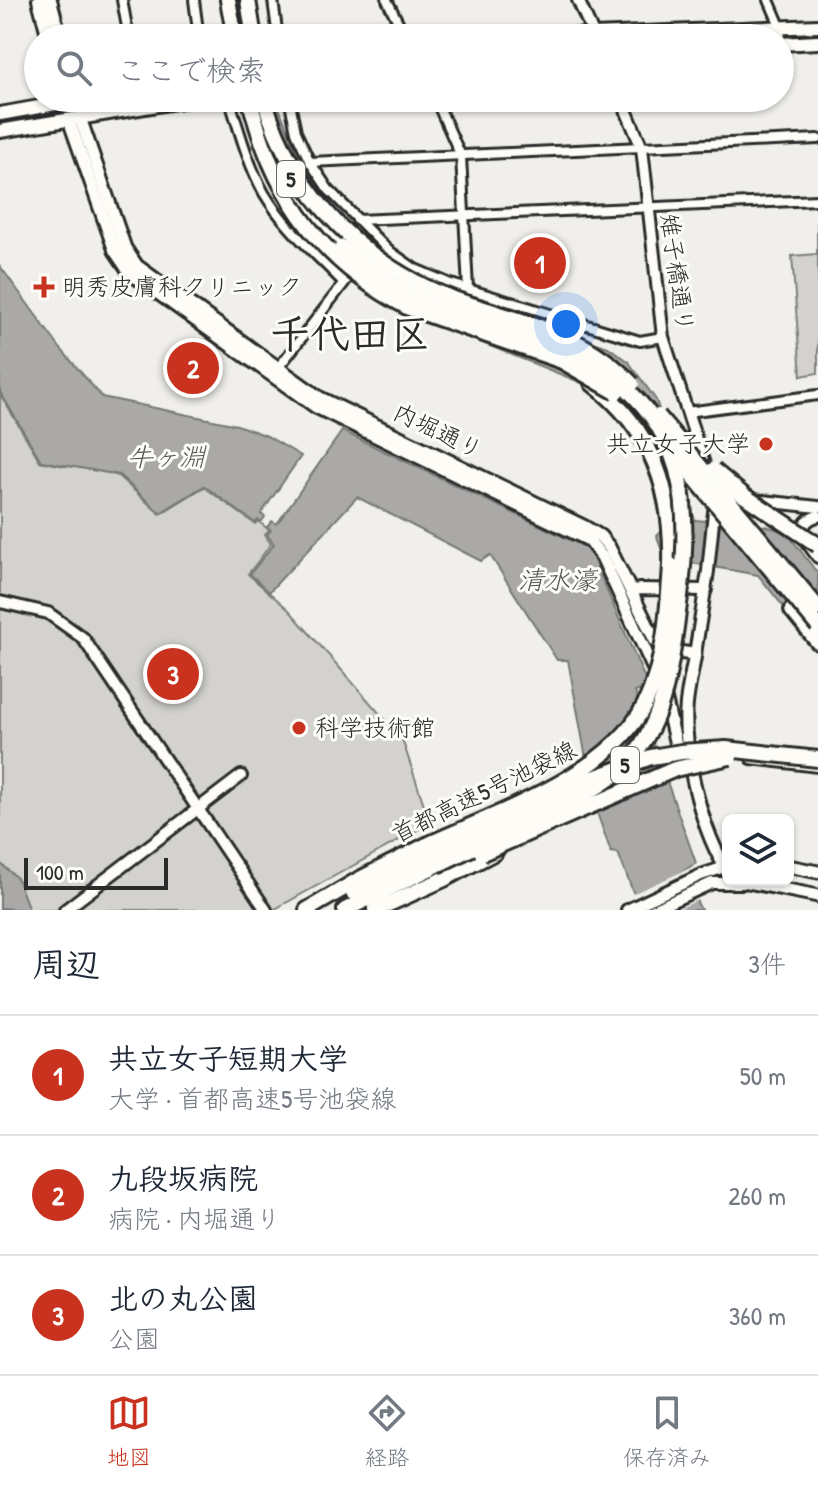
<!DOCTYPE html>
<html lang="ja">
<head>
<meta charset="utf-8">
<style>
	body { margin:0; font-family:"Patrick Hand","Klee One",sans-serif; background:#f6f6f7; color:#1f2937 }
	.controls { position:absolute; right:24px; bottom:24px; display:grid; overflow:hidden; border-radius:12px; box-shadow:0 2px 6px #0004 }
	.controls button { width:72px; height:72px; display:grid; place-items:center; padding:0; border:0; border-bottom:2px solid #e0e1e3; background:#fff; color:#1f2937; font:40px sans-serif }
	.scale { position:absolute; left:24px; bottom:20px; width:144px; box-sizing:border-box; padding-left:8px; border:4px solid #2b2b2b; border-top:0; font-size:22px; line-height:28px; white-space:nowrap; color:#2b2b2b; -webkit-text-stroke:6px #fdfcf7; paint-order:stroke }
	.you { position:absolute; left:566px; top:324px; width:28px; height:28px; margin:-20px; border:6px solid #fff; border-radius:50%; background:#1a73e8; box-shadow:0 0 0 12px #1a73e833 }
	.badge { display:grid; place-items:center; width:52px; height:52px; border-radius:50%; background:#c8321e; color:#fff; font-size:26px; font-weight:700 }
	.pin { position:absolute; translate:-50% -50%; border:4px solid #fff; box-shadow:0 2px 8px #0006 }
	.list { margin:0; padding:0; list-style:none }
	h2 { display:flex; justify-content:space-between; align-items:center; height:104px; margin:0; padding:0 32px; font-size:34px }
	h2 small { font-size:26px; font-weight:400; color:#747a83 }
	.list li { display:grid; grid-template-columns:52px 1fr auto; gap:24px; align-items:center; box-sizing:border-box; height:120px; padding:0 32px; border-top:2px solid #e0e1e3 }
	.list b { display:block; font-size:30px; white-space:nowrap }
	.list p { margin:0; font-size:26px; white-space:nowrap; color:#747a83 }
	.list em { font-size:26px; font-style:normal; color:#747a83 }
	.icon { flex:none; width:44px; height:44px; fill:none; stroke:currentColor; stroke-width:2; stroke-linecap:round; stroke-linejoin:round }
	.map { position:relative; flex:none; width:818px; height:910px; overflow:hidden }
	.search { position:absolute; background:#fff; box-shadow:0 2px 6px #0004; left:24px; right:24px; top:24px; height:88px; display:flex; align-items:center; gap:20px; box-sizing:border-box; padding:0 28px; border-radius:44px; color:#747a83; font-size:30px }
	.sheet { height:464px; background:#fff }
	nav { display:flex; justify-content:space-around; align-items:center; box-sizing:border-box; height:112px; border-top:2px solid #e0e1e3; background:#fff; font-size:22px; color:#747a83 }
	nav a { display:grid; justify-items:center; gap:4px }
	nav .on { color:#c8321e }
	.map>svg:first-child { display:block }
	.green { fill:#d3d2cf; stroke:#7f7e7d; stroke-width:2 }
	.water { fill:#aaa9a7; stroke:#777775; stroke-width:2 }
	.pier { fill:#f0efeb }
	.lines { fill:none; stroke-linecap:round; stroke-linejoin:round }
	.minor-casing { stroke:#2b2b2b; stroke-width:14 }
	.tertiary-casing { stroke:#2b2b2b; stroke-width:16 }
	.secondary-casing { stroke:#2b2b2b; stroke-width:17 }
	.primary-casing { stroke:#2b2b2b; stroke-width:18 }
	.motorway-casing { stroke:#2b2b2b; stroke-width:20 }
	.minor { stroke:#fdfcf7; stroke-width:8 }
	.tertiary { stroke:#fdfcf7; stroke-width:10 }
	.secondary { stroke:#fdfcf7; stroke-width:11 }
	.primary { stroke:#fdfcf7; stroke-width:12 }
	.motorway { stroke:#fdfcf7; stroke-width:14 }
	.motorway-bridge-casing { stroke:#2b2b2b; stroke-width:20; stroke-linecap:butt }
	.motorway-bridge { stroke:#fdfcf7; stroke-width:14 }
	.poi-dot { fill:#c8321e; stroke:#fdfcf7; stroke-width:3 }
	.labels { text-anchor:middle; stroke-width:6; stroke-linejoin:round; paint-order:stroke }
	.shield { fill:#fdfcf7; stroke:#6a6a68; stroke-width:2 }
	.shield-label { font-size:22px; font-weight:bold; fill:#2b2b2b }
	.street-label { font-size:24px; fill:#2b2b2b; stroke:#fdfcf7 }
	.poi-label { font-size:24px; fill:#2b2b2b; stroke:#fdfcf7; text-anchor:start }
	.water-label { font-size:26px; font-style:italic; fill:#575756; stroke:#fdfcf7 }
	.town-label { font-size:40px; font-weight:bold; fill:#2b2b2b; stroke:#fdfcf7 }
</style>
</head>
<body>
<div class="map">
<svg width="818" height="910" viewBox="0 0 818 910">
	<rect width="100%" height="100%" fill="#f0efeb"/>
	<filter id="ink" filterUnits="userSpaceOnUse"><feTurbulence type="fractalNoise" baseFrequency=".0125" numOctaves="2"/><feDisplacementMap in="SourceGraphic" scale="16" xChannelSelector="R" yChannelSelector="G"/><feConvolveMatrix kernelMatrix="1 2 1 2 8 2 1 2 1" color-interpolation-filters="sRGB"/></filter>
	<g filter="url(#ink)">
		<g class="green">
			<path d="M817 224H818V373L801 376 792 256 817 254Z"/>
			<path d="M0 394 40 461 65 466 84 465 118 476 160 514 204 487 255 524 258 521 269 530 265 535 271 544 248 574 289 610 402 739 430 823 273 910H0Z"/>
		</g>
		<g class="water">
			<path d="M243 98H275L302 165 320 198 368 248 454 295 608 347 628 361 656 400 695 520 766 526 784 532 791 538 818 574V650L758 575 664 558 657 536 663 530 653 485 625 412 607 393 440 326 346 272Z"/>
			<path d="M0 266 60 348 102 397 237 425 267 436 301 456 261 514 265 517 261 522 258 520 255 523 204 486 160 513 119 475 41 461 0 392Z"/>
			<path d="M342 431 589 549 649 688 635 692 696 863 682 872 701 910H640L618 853 611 852 595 807 568 660H557L490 555 481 561 357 497 269 592 250 574 274 544 267 535 271 530 267 527 272 521 276 524 279 521Z"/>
			<path d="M0 863 17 878 29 910 0 908Z"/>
		</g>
		<path class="pier" d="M697 865 687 873 700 899 676 910H637L630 895Z"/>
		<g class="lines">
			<g class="minor-casing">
				<g id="minor">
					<path d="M122 0 129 38"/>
					<path d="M194 0 199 38"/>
					<path d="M273 0 278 38"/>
					<path d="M387 0 406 38"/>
					<path d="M769 0 780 26 781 44"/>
					<path d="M229 98C239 130 248 164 264 193 284 227 316 254 343 282"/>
					<path d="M289 98 296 132 310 162 328 189 388 250 415 269 448 283 640 341 663 337"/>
					<path d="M435 98 461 156 468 289"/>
					<path d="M310 162 818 139"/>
					<path d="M357 220 818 200"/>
					<path d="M275 372 355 269"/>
					<path d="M687 412 818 395"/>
					<path d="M751 759 818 767"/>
				</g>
			</g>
			<g class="tertiary-casing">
				<g id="tertiary">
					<path d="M578 0 595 38"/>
					<path d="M621 98 642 148 663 337 705 467"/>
					<path d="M753 500 818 507"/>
					<path d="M804 538C801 526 806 519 818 516"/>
					<path d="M806 541 818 557"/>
					<path d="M631 593 639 589 706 590"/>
					<path d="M0 602 48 613 83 638 266 910"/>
					<path d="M695 654 708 571 715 502"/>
					<path d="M65 910 241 776"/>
					<path d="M627 910 701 875 725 867"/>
					<path d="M653 910 712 883H743"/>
				</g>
			</g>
			<g class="secondary-casing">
				<g id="secondary">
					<path d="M80 118 125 248 137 266 320 398 585 527 600 536 609 547 657 644 667 651 695 654C692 673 687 691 686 710 684 756 702 834 728 871"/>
					<path d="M69 120 115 251 130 273 316 407 589 540 602 557 656 674"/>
					<path d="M664 693 679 758"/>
					<path d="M788 866 818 872"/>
					<path d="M738 880 818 896"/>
				</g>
			</g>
			<g class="primary-casing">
				<g id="primary">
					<path d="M39 0 49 38"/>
					<path d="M50 0 60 38"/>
					<path d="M519 38 818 26"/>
					<path d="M780 44 818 42"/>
					<path d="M0 114 89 98"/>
					<path d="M0 131 199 98"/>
				</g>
			</g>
			<g class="motorway-casing">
				<g id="motorway">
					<path d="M228 0 235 38"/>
					<path d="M248 0 254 38"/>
					<path d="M249 98 253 112"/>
					<path d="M275 141 300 194 342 247"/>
					<path d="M592 383C653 430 673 490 671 565"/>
					<path d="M792 610 818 642"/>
					<path d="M353 893 433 856"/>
					<path d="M307 910 358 880 427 845"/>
					<path d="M345 910 437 865"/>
					<path d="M375 910 444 879 495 852"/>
				</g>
			</g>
			<use href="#minor" class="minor"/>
			<use href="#tertiary" class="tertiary"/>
			<use href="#secondary" class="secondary"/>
			<use href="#primary" class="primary"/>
			<use href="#motorway" class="motorway"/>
			<g class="motorway-bridge-casing">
				<g id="motorway-bridge">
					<path d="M264 98C292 197 369 271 465 303 528 324 584 333 632 384"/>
					<path d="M253 112C277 202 326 265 409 308L562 361 616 392"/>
					<path d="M342 247C371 273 403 294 439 307 493 327 555 338 603 370 698 436 690 526 676 627 669 678 662 728 624 766 601 789 570 801 541 815 506 831 472 848 437 865"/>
					<path d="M658 416 818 608"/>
					<path d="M674 453 818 626"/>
					<path d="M713 470 743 495 818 545"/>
					<path d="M427 845C496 813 611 775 645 704 665 662 668 611 671 565"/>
					<path d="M482 853 675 769 730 757"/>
					<path d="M433 856 591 779 651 757 681 752 726 749 818 759"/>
				</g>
			</g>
			<use href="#motorway-bridge" class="motorway-bridge"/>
		</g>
	</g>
	<g class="poi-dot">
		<path d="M40 275h8v8h8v8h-8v8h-8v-8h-8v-8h8z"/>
		<circle cx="766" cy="444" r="8"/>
		<circle cx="299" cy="728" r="8"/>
	</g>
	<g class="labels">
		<g class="shield">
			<rect x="277" y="161" width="28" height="36" rx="6"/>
			<rect x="611" y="747" width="28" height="36" rx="6"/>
		</g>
		<g class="shield-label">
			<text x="291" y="187">5</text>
			<text x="625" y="773">5</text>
		</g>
		<g class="street-label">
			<text transform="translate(677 273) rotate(82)" y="8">雉子橋通り</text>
			<text transform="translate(438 431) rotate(26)" y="8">内堀通り</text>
			<text transform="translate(484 792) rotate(-26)" y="8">首都高速5号池袋線</text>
		</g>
		<g class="poi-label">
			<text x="62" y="295">明秀皮膚科クリニック</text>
			<text x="750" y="452" text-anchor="end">共立女子大学</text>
			<text x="315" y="736">科学技術館</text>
		</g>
		<g class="water-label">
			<text x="166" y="466">牛ヶ淵</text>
			<text x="557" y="589">清水濠</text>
		</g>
		<g class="town-label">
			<text x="350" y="348">千代田区</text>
		</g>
	</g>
</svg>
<div class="controls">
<button><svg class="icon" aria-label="layers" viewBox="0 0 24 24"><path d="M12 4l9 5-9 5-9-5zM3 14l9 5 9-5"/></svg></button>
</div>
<div class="scale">100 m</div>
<div class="you"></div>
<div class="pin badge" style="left:540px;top:263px">1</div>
<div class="pin badge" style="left:193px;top:368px">2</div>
<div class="pin badge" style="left:173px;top:674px">3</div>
<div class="search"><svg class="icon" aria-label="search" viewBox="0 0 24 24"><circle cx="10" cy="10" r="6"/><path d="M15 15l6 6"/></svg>ここで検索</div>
</div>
<section class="sheet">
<h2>周辺<small>3件</small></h2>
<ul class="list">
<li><span class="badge">1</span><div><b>共立女子短期大学</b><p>大学 · 首都高速5号池袋線</p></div><em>50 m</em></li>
<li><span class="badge">2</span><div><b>九段坂病院</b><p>病院 · 内堀通り</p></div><em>260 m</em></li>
<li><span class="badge">3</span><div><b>北の丸公園</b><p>公園</p></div><em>360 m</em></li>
</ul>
</section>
<nav>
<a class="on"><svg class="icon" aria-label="map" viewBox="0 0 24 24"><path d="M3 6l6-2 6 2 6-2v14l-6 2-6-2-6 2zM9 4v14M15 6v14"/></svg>地図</a>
<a><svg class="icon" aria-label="directions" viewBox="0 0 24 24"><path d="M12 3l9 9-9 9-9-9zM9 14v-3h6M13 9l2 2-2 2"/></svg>経路</a>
<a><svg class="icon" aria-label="saved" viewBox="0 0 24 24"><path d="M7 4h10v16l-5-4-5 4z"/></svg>保存済み</a>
</nav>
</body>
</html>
